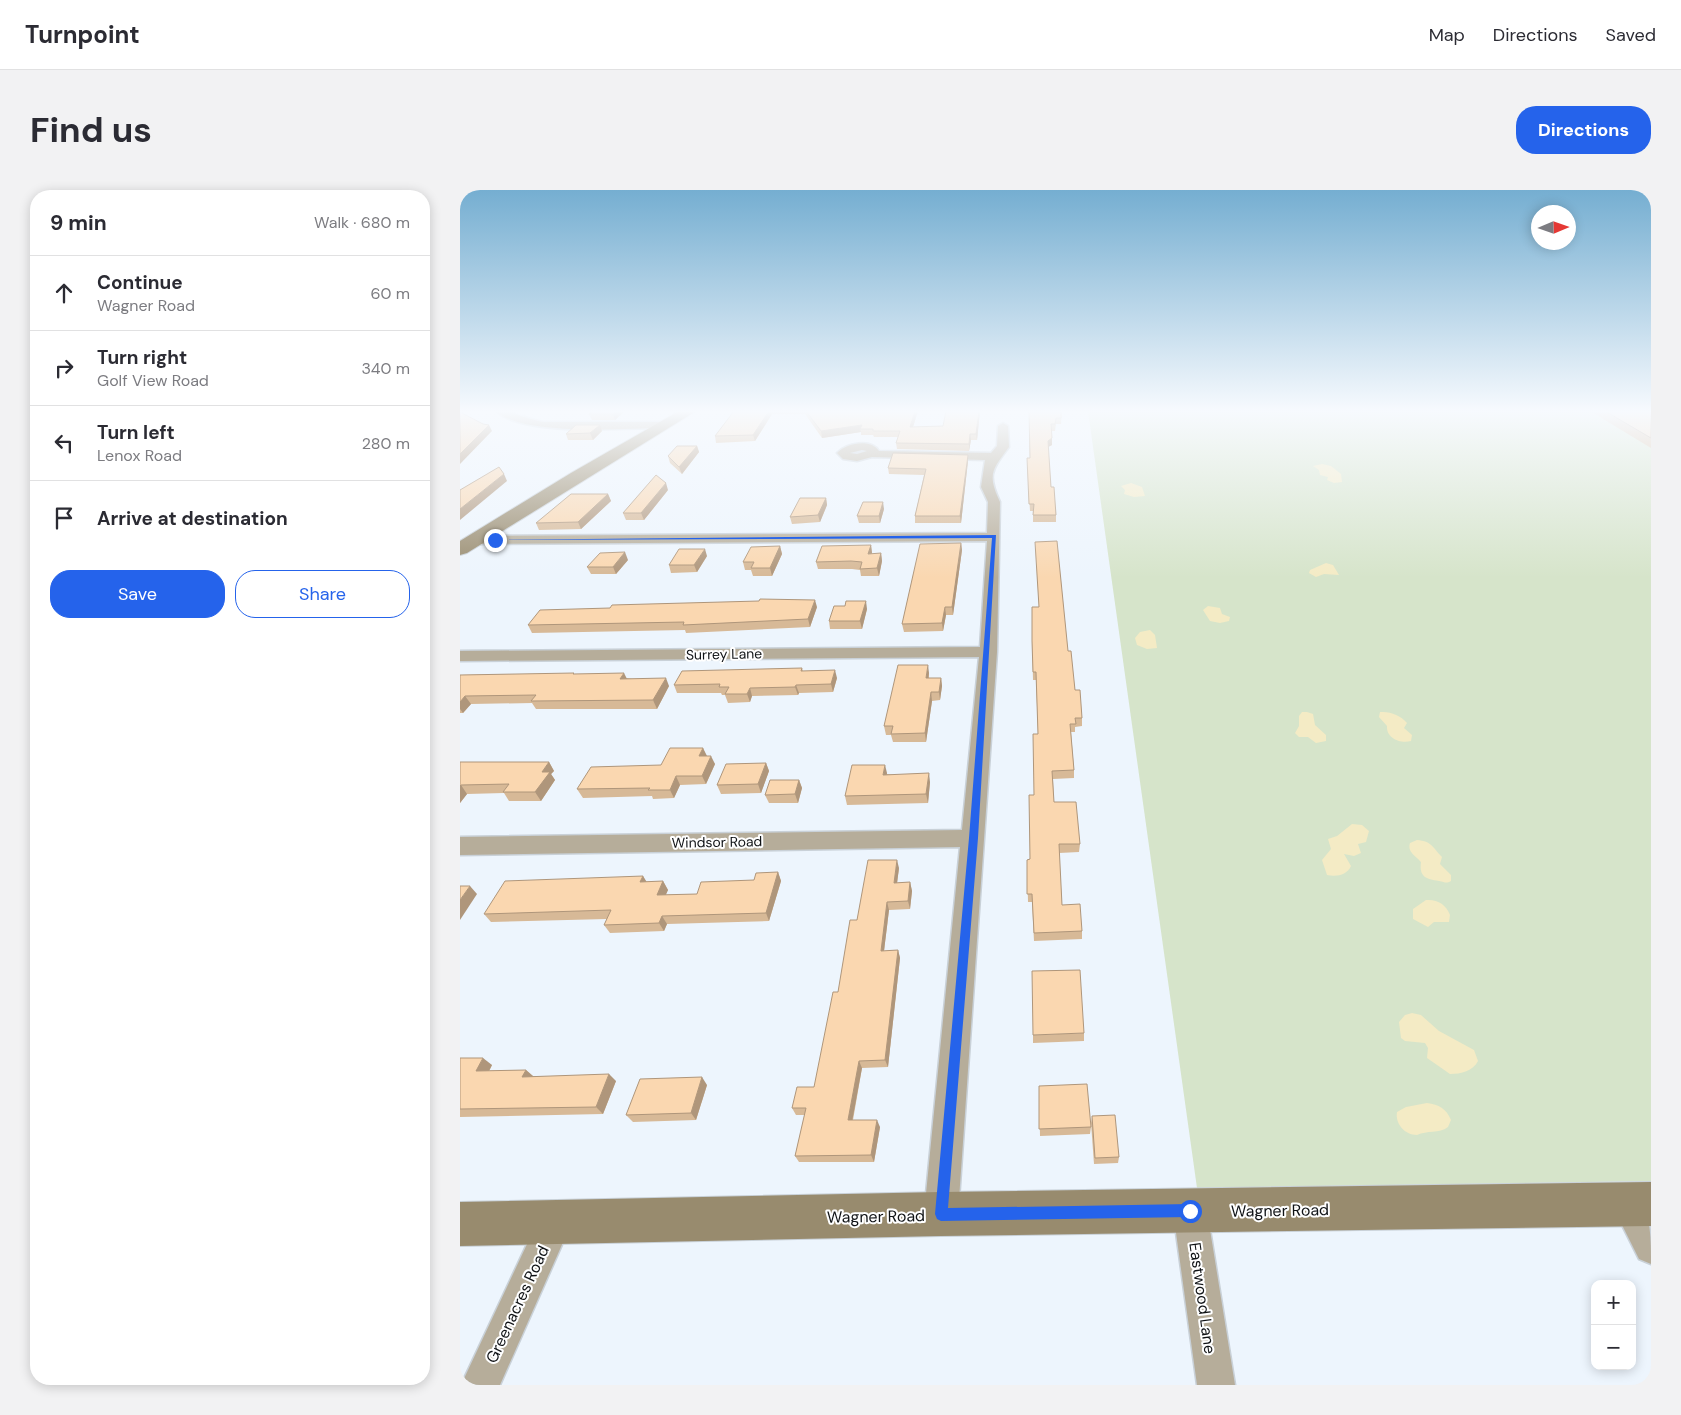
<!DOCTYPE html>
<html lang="en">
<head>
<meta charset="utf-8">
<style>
	body { margin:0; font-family:"DM Sans",sans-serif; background:#f2f2f3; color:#2b2b33 }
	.controls { position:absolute; right:15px; bottom:15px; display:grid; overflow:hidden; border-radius:10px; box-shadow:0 2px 12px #0003 }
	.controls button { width:45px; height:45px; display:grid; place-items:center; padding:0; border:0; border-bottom:1px solid #e1e1e2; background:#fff; color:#2b2b33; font:25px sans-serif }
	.compass { position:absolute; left:1071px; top:15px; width:45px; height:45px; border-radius:50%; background:#fff; box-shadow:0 2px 12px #0003; rotate:88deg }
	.stop { position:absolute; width:15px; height:15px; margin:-11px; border:4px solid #2563eb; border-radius:50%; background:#fff }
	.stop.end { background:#2563eb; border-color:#fff; box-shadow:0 1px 5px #0008 }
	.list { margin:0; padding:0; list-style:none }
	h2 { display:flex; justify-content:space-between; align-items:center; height:65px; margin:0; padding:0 20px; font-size:21px }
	h2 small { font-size:16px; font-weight:400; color:#7c7c81 }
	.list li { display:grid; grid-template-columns:32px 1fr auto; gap:15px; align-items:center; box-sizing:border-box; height:75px; padding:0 20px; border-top:1px solid #e1e1e2 }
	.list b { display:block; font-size:19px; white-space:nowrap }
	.list p { margin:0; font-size:16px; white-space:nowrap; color:#7c7c81 }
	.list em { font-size:16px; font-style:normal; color:#7c7c81 }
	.actions { display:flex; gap:10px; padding:15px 20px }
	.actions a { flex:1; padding:11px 0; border:1px solid #2563eb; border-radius:20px; text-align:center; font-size:18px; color:#2563eb }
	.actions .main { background:#2563eb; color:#fff }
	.icon { flex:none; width:28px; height:28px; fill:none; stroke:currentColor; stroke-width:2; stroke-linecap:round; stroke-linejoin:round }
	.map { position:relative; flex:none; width:1191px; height:1195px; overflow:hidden; border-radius:20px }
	header { display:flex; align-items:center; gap:30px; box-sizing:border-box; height:70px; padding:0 25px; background:#fff; border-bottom:1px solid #e1e1e2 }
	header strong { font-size:24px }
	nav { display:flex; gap:28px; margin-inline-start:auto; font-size:18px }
	.intro { display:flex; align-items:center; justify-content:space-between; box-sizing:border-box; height:120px; padding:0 30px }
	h1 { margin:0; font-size:35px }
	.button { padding:12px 22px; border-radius:20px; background:#2563eb; color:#fff; font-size:18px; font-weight:700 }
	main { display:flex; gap:30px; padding:0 30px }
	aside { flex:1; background:#fff; border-radius:20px; box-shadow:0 2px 12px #0003 }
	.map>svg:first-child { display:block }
	.green { fill:#d6e4ca }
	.sand { fill:#f4ebc5 }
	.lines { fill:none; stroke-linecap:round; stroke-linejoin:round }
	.street-casing { stroke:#c9d1d8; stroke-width:3 }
	.secondary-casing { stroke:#c9d1d8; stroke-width:2 }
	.street { fill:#b6ad9a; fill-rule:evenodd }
	.secondary { fill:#988b6e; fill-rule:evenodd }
	.wall { fill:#d7b997 }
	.shaded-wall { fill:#af967b }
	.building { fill:#fad7b0; stroke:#af967b }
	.route { fill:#2563eb }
	.labels { text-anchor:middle; stroke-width:4; stroke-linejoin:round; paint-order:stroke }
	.street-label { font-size:14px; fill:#0f1215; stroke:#fff }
	.near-street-label { font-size:16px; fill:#0f1215; stroke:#fff }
</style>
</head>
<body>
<header>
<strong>Turnpoint</strong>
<nav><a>Map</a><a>Directions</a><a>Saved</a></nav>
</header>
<div class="intro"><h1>Find us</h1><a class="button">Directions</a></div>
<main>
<aside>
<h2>9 min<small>Walk · 680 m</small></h2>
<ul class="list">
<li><svg class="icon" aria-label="ahead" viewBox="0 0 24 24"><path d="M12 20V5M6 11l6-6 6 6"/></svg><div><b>Continue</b><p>Wagner Road</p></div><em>60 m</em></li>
<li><svg class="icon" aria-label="right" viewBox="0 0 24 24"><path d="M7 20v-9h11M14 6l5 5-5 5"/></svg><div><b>Turn right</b><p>Golf View Road</p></div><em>340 m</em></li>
<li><svg class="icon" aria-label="left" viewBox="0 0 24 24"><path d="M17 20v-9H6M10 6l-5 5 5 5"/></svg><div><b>Turn left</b><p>Lenox Road</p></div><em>280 m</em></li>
<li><svg class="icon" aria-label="arrive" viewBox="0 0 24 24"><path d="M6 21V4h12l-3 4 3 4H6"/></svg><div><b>Arrive at destination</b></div></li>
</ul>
<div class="actions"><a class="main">Save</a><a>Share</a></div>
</aside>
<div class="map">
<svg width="1191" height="1195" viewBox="0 0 1191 1195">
	<rect width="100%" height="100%" fill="#edf5fd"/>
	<path class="green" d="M628 221H1161L1191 239V991L737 998Z"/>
	<g class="sand">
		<path d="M862 274 871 276 881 284 882 292 874 293 867 290 868 287 860 285 859 280 853 276Z"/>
		<path d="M671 293 682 297 685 306 674 307 664 304 665 300 661 296Z"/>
		<path d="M866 373 873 375 879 385 864 384 856 387 849 383 850 380Z"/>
		<path d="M748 416 760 418 762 424 770 427 769 431 760 433 750 431 743 420Z"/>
		<path d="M690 440 695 445 697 458 687 459 677 455 675 448 680 442Z"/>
		<path d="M847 522 853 524 855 535 866 545V551L856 553 848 547H839L835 543 839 536V526L842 522Z"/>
		<path d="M923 522C932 522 941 526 947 533L944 538 952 545 951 551C940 554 926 548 927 536L919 527 920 522Z"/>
		<path d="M892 634 902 635 909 641 906 652 898 654 901 663 894 666 884 664 891 676C887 685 877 687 867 685L862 670 871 659 868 649 877 646Z"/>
		<path d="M957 650C972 651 973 658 982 667L980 674 991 685V691C986 694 985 692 979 691 966 689 959 687 961 672 956 666 947 662 950 653Z"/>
		<path d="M966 710C977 709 986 714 990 725L989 732H974L968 737 953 729V719Z"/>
		<path d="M952 823 961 825 979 841 1014 860 1018 871C1013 881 1001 884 990 884L967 868 968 858 965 853 945 851 941 848 939 832 945 825Z"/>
		<path d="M967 913C979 915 986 918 991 930L988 937C979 944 967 940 957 945 945 945 935 934 937 922L946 917Z"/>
	</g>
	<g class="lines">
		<g class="street-casing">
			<g id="street">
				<path d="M36 221C53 221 66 229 83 232H203L208 235 203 238C165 238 63 247 36 221Z"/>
				<path d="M543 233 548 236 549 257C532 280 527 284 540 312L537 462 498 1024 493 1036 481 1041 469 1036 464 1024 500 657 0 665V647L502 640 519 467 0 471V461L520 457 527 351 14 354 7 350 14 346 527 343 528 312 521 297 525 270 412 267 397 271 383 269 377 263C386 253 411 248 419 261L531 263 537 256 538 236ZM402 260 407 261 397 264 390 263Z"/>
				<path d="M1169 998C1191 1011 1191 1046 1191 1074L1179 1069 1152 1015 1157 1003Z"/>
				<path d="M730 1004 742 1009 747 1021 775 1195H737L713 1021 718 1009Z"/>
				<path d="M95 1015 107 1020 112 1032 40 1195H1L83 1020Z"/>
			</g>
		</g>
		<g class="secondary-casing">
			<g id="secondary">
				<path d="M219 221H236L7 363 0 365V351L111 283Z"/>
				<path d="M1191 992V1036L481 1046 0 1056V1012L481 1002Z"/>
			</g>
		</g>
		<use href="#street" class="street"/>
		<use href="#secondary" class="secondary"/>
	</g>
	<g class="wall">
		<path d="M165 221 155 230H132L129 224Z"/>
		<path d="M274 221H458L453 237 483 236 520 221 517 250H511L509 261 437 259 436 253 438 247H414L413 245H401V242L362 248 345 224H312L295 251 256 253 255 246Z"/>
		<path d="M569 221H602L601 234H596L595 241H591L592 255 588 257 591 297 596 325V332H573V321H570L567 268H570Z"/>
		<path d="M1130 221H1191V258Z"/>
		<path d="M142 241 133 250H108L106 244Z"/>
		<path d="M237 256 239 262 222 284 210 273 208 266Z"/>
		<path d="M508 265V271L501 333H455V326L464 285 429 284 428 278Z"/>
		<path d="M208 300 184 330H166L163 323Z"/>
		<path d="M148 304 151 311 121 339 79 340 76 333Z"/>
		<path d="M366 308 367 315 360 332 332 334 330 327Z"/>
		<path d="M424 319 420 333H399L397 326Z"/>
		<path d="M501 353 502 360 493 425H486L483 441 444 442 442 434Z"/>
		<path d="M411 355 412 364 421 363 422 371 419 386H401L400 380 392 379H358L356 372Z"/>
		<path d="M320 356 322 364 312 386H293L291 380H285L283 372Z"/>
		<path d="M247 366 237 382 211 383 209 375Z"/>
		<path d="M168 370 156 384H131L127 377Z"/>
		<path d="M357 417 350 437 226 443 225 440 72 443 68 435Z"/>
		<path d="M407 419 402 439H370L369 431Z"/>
		<path d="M572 451 608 461 615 500 622 528V536L615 537V542H611L614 580V588L593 589 594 612 620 654 619 662 599 663 602 715 622 741V749L574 751 572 712H568L567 670 570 669 578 544 576 490H573Z"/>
		<path d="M342 478 343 481 377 488 373 502 339 503 338 505 292 506 290 512 268 513 265 505H262L261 503H217L214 495Z"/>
		<path d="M469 483V488H481L482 496 480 510 472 511 466 552H433L431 545H426L424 536Z"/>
		<path d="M115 484 167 488 209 496 197 519H76L72 513 11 514 3 523H0V485Z"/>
		<path d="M243 558 246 566 255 574 246 594 220 595 214 608 193 609 192 606 123 608 117 599 201 575Z"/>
		<path d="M0 572H89L94 581 91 584 95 590 81 611H49L44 603 7 604 0 613Z"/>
		<path d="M306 573 309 581 301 603 261 604 257 595Z"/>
		<path d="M427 583V584L470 592 468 613 387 615 385 606Z"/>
		<path d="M339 590 342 598 338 613H309L305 605Z"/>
		<path d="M439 678 437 693 450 692 452 701 450 719 429 720 424 761 438 760 440 768 428 877 402 878 393 930 420 937 414 972H339L335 966 345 925H336L332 918 354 897 397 730Z"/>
		<path d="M318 682 321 691 309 731 207 734 204 741 150 743 144 735 147 729 31 732 24 724 183 686 186 692 203 691 208 700 205 705 237 704 294 690Z"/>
		<path d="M624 843V851L573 853V845Z"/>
		<path d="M0 868 32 875 29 881 66 880 73 886 156 891 143 924 0 927Z"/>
		<path d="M247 895 236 930 173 932 166 925Z"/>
		<path d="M579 896 631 937 630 944 580 946Z"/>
		<path d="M632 926 659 967 658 973 634 974 631 933Z"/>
	</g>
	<g class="shaded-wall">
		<path d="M156 221H165L155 230 153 224Z"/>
		<path d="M309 221H311L312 224 295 251 293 245Z"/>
		<path d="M455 221H458L451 243 450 237Z"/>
		<path d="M519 221H520L517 250 516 244Z"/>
		<path d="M29 235 32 241 0 274V264Z"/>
		<path d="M140 235 142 241 133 250 130 243Z"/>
		<path d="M402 235 400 239 401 242 362 248 361 241Z"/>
		<path d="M510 244 511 250 509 261V254Z"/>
		<path d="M592 248V255L588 257V251Z"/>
		<path d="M237 256 239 262 222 284 219 277Z"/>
		<path d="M508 265V271L501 333 500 326Z"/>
		<path d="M44 284 47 291 0 330V319Z"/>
		<path d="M206 293 208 300 184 330 181 323Z"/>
		<path d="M148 304 151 311 121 339 118 332Z"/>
		<path d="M366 308 367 315 360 332 358 325Z"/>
		<path d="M423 312 424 319 420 333 419 326Z"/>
		<path d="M501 353 502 360 493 425 492 417Z"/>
		<path d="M411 355 412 363 409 371 408 364Z"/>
		<path d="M320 356 322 364 312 386 310 378Z"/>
		<path d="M245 359 247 366 237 382 234 375Z"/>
		<path d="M165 362 168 370 156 384 153 377Z"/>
		<path d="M421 363 422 371 419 386 417 378Z"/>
		<path d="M355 410 357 417 350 437 348 429Z"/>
		<path d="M406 411 407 419 402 439 400 431Z"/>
		<path d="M485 417 486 425 483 441 482 433Z"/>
		<path d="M468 475 469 483 467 496 466 488Z"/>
		<path d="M375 480 377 488 373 502 371 494Z"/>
		<path d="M164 483 168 491 160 489Z"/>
		<path d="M206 488 209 496 197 519 193 510Z"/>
		<path d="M481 488 482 496 480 510 479 502Z"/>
		<path d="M336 495 339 503 338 505 335 497Z"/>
		<path d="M290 498 292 506 290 512 287 504Z"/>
		<path d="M471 502 472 511 466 552 465 543Z"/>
		<path d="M5 506 11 514 3 523 0 519V512Z"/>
		<path d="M243 558 247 566H239Z"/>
		<path d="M251 566 255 574 246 594 242 586Z"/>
		<path d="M89 572 94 581 91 584 95 590 81 611 75 602 82 582Z"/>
		<path d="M306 573 309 581 301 603 298 594Z"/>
		<path d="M425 575 427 583 425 593 423 585Z"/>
		<path d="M469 583 470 592 468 613 466 604Z"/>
		<path d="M216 586 220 595 214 608 210 600Z"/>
		<path d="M339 590 342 598 338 613 335 604Z"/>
		<path d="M1 595 7 604 0 613V596Z"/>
		<path d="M437 670 439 678 436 701 434 693Z"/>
		<path d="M318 682 321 691 309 731 306 723Z"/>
		<path d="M183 686 188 694 180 692Z"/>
		<path d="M203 691 208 700 202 714 197 705Z"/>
		<path d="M450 692 452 701 450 719 448 711Z"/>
		<path d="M10 696 17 704 0 730V710Z"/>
		<path d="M427 712 429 720 423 769 421 761Z"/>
		<path d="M202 726 207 734 204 741 199 733Z"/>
		<path d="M438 760 440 768 428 877 425 870Z"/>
		<path d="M23 868 32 875 25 889 16 881Z"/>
		<path d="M399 871 402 878 391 937 388 930Z"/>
		<path d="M66 880 74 887H62Z"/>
		<path d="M149 884 156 891 143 924 136 917Z"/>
		<path d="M242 887 247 895 236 930 231 923Z"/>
		<path d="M417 930 420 937 414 972 411 965Z"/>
	</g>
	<g class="building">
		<path d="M133 221H156L153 224H129Z"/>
		<path d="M274 221H309L293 245 255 246Z"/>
		<path d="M346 221H455L450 237 483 236 486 221H519L516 244H510L509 254 436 253 440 241H413V239H400L402 235 361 241Z"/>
		<path d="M569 221H601V228H596L595 234H591L592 248 588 251 591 297H594L596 325H573L574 314H569L567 268H570Z"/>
		<path d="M1145 221H1191V248Z"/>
		<path d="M0 222 23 234 29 235 0 264Z"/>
		<path d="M116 235H140L130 243 106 244Z"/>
		<path d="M217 256H237L219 277 208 266Z"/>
		<path d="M433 263 508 265 500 326H455L466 279 428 278Z"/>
		<path d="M39 277 44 284 0 319V300Z"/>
		<path d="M196 285 206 293 181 323H163Z"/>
		<path d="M111 304H148L118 332 76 333Z"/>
		<path d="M340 308H366L358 325 330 327Z"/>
		<path d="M403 312H423L419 326H397Z"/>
		<path d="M597 351 608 461H611L615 500H620L622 528H615L616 534H610L614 580 592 581 594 612H616L620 654H599L602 715 620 714 622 741 574 743 572 704H567V670L570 669 569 605H574L573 544H578L576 482H573L572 451V417H579L575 352Z"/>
		<path d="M501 353 492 417H485L482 433 442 434 460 354Z"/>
		<path d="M411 355 408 364 421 363 417 378 400 379 402 372 391 371 356 372 362 356Z"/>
		<path d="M320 356 310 378H291L294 372H283L291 357Z"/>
		<path d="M219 359H245L234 375H209Z"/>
		<path d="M165 362 153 377H127L140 363Z"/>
		<path d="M300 409 355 410 348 429 223 435 224 432 68 435 80 420 150 418 152 415 299 411Z"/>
		<path d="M386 411H406L400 431H369L374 416H385Z"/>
		<path d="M438 475H468L466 488H481L479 502H471L465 543 431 544 433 536H424Z"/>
		<path d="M342 478 341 481 375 480 371 494 336 495 335 497 290 498 287 504H265L269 497H259L260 494 214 495 222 481Z"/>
		<path d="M114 483 113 484 164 483 160 489 206 488 193 510 71 511 76 505 5 506 0 512V485Z"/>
		<path d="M210 558H243L239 566H251L242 586H216L210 600H188L190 598 117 599 131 577 201 575Z"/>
		<path d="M0 572H89L82 582H90L75 602H43L49 594 1 595 0 596Z"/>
		<path d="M306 573 298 594 257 595 266 574Z"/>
		<path d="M392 575H425L423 585 469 583 466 604 385 606Z"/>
		<path d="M310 590H339L335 604 305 605Z"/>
		<path d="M408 670H437L434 693 450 692 448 711 427 712 421 761 438 760 425 870 399 871 388 930H417L411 965 335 966 346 918H332L337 897H354L373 802H378L390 730H397Z"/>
		<path d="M318 682 306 723 202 726 199 733 144 735 151 720 24 724 45 691 183 686 180 692 203 691 197 705 237 704 241 692 294 690 296 683Z"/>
		<path d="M0 696H10L0 710Z"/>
		<path d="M620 780 624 843 573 845 572 781Z"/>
		<path d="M0 868H23L16 881 66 880 62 887 149 884 136 917 0 919Z"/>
		<path d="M242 887 231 923 166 925 180 889Z"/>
		<path d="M627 894 631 937 579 939V896Z"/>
		<path d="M655 925 659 967 635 968 632 926Z"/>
	</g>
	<linearGradient id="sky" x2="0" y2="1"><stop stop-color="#75aed1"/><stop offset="0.57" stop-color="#f7fafe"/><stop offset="1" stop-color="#f7fafe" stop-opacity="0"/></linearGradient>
	<rect width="1191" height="388" fill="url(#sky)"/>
	<path class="route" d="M536 345 518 648 488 1018 730 1014 734 1016 736 1021 734 1025 730 1027 481 1031 477 1029 475 1024 509 648 532 348 32 350Z"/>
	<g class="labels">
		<g class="street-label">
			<text transform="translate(264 464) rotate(-1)" y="5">Surrey Lane</text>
			<text transform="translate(257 652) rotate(-1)" y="5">Windsor Road</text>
		</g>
		<g class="near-street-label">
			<text transform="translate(820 1020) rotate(-1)" y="6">Wagner Road</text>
			<text transform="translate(416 1026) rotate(-1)" y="6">Wagner Road</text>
			<text transform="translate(743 1108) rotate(82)" y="6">Eastwood Lane</text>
			<text transform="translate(57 1114) rotate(-65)" y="6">Greenacres Road</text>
		</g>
	</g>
</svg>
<div class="controls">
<button>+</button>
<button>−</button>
</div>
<svg class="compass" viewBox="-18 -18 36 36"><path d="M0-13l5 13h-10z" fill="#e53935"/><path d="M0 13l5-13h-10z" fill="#7c7c81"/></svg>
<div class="stop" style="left:730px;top:1021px"></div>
<div class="stop end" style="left:35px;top:350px"></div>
</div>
</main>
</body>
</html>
